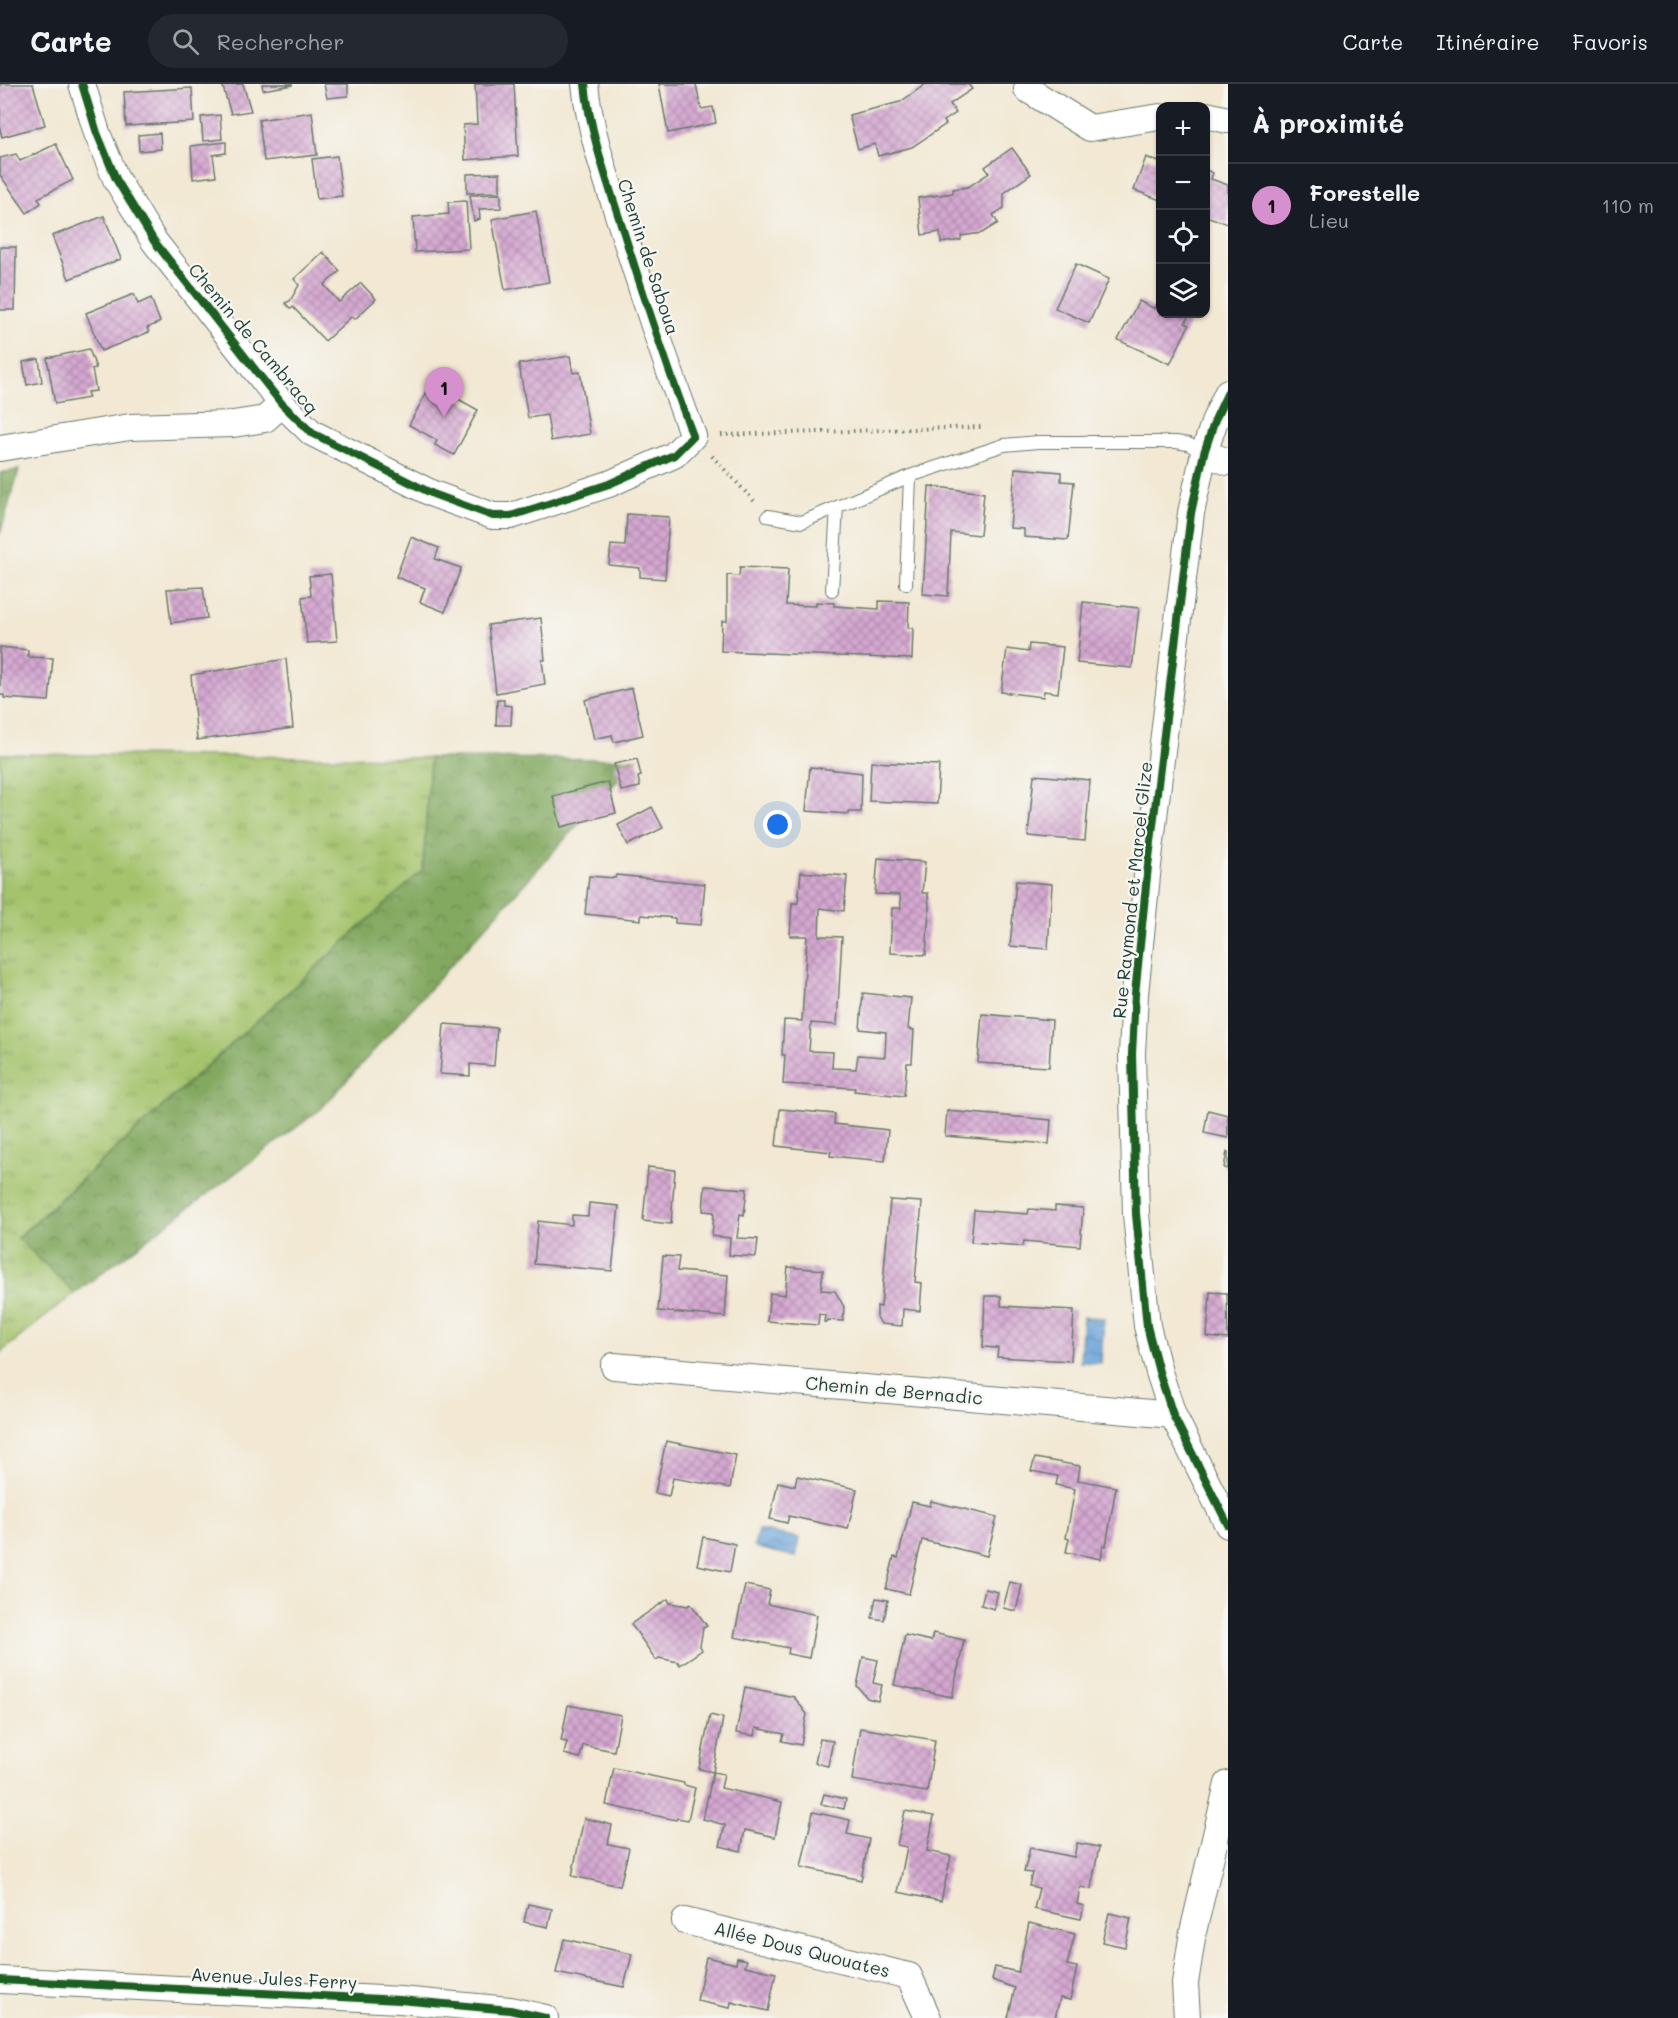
<!DOCTYPE html>
<html lang="fr">
<head>
<meta charset="utf-8">
<style>
	body { margin:0; font-family:Mali,sans-serif; background:#242831; color:#f1f3f6 }
	.controls { position:absolute; right:18px; top:18px; display:grid; overflow:hidden; border-radius:12px; box-shadow:0 2px 4px #0004 }
	.controls button { width:54px; height:54px; display:grid; place-items:center; padding:0; border:0; border-bottom:2px solid #363941; background:#171b24; color:#f1f3f6; font:30px sans-serif }
	.you { position:absolute; left:778px; top:741px; width:21px; height:21px; margin:-15px; border:4px solid #fff; border-radius:50%; background:#1a73e8; box-shadow:0 0 0 9px #1a73e833 }
	.badge { display:grid; place-items:center; width:39px; height:39px; border-radius:50%; background:#d690ce; color:#111; font-size:20px; font-weight:700 }
	.pin { position:absolute; translate:-50% -50px; filter:drop-shadow(0 2px 3px #0008) }
	.pin::after { content:''; position:absolute; top:32px; width:21px; height:18px; background:inherit; clip-path:polygon(0 0,100% 0,50% 100%) }
	.list { margin:0; padding:0; list-style:none }
	h2 { display:flex; justify-content:space-between; align-items:center; height:78px; margin:0; padding:0 24px; font-size:26px }
	h2 small { font-size:20px; font-weight:400; color:#9ea1a6 }
	.list li { display:grid; grid-template-columns:39px 1fr auto; gap:18px; align-items:center; box-sizing:border-box; height:84px; padding:0 24px; border-top:2px solid #363941 }
	.list b { display:block; font-size:22px; white-space:nowrap }
	.list p { margin:0; font-size:20px; white-space:nowrap; color:#9ea1a6 }
	.list em { font-size:20px; font-style:normal; color:#9ea1a6 }
	.icon { flex:none; width:33px; height:33px; fill:none; stroke:currentColor; stroke-width:2; stroke-linecap:round; stroke-linejoin:round }
	.map { position:relative; flex:none; width:1228px; height:1934px; overflow:hidden }
	header { display:flex; align-items:center; gap:36px; box-sizing:border-box; height:84px; padding:0 30px; background:#171b24; border-bottom:2px solid #363941 }
	header strong { font-size:28px }
	nav { display:flex; gap:33px; margin-inline-start:auto; font-size:21px }
	.search { width:420px; height:54px; background:#242831; display:flex; align-items:center; gap:15px; box-sizing:border-box; padding:0 21px; border-radius:33px; color:#9ea1a6; font-size:22px }
	main { display:flex }
	aside { flex:1; background:#171b24 }
	.map>svg:first-child { display:block }
	.grass { fill:url(#grass-tufts); stroke:#628050; stroke-width:1.5 }
	.forest { fill:url(#forest-crowns); stroke:#51734a; stroke-width:1.5 }
	.water { fill:url(#water-waves); stroke:#447087; stroke-width:1.5 }
	.building { fill:url(#building-cross-hatch) }
	.lines { fill:none; stroke-linecap:round; stroke-linejoin:round }
	.service-casing { stroke:#69796c; stroke-width:14 }
	.minor-casing { stroke:#69796c; stroke-width:28 }
	.path { stroke:#69796c; stroke-width:4; stroke-dasharray:1.5 4.5; stroke-linecap:butt }
	.service { stroke:#fff; stroke-width:12 }
	.minor { stroke:#fff; stroke-width:26 }
	.cycleway-casing { stroke:#f6f6f2; stroke-width:11 }
	.cycleway { stroke:#1b5e20; stroke-width:8 }
	.labels { text-anchor:middle; stroke-width:4.5; stroke-linejoin:round; paint-order:stroke }
	.street-label { font-size:18px; fill:#1f3d34; stroke:#f6f6f2 }
</style>
</head>
<body>
<header>
<strong>Carte</strong>
<div class="search"><svg class="icon" aria-label="search" viewBox="0 0 24 24"><circle cx="10" cy="10" r="6"/><path d="M15 15l6 6"/></svg>Rechercher</div>
<nav><a>Carte</a><a>Itinéraire</a><a>Favoris</a></nav>
</header>
<main>
<div class="map">
<svg width="1228" height="1934" viewBox="0 0 1228 1934">
	<defs>
		<pattern id="grass-tufts" width="24" height="20" patternUnits="userSpaceOnUse" patternTransform="scale(1.5)"><rect width="24" height="20" fill="#a4c36c"/><path d="M3 7l-1-3M5 7V3M7 7l1-3M15 17l-1-3M17 17v-4M19 17l1-3" fill="none" stroke="#85a05a"/></pattern>
		<pattern id="forest-crowns" width="20" height="18" patternUnits="userSpaceOnUse" patternTransform="scale(1.5)"><rect width="20" height="18" fill="#83a960"/><path d="M2 6a3 3 0 1 1 6 0M12 15a3 3 0 1 1 6 0" fill="none" stroke="#6b8b50"/></pattern>
		<pattern id="water-waves" width="16" height="10" patternUnits="userSpaceOnUse" patternTransform="scale(1.5)"><rect width="16" height="10" fill="#6aa3da"/><path d="M0 5q4-4 8 0t8 0" fill="none" stroke="#5786b2"/></pattern>
		<pattern id="building-cross-hatch" width="8" height="8" patternUnits="userSpaceOnUse" patternTransform="scale(1.5)"><rect width="8" height="8" fill="#d5a7d1"/><path d="M0 0l8 8M0 8l8-8" fill="none" stroke="#ac89aa"/></pattern>
	</defs>
	<rect width="100%" height="100%" fill="#f6f6f2"/>
	<filter id="ink" filterUnits="userSpaceOnUse"><feTurbulence type="fractalNoise" baseFrequency=".0167" numOctaves="2"/><feDisplacementMap in="SourceGraphic" scale="12" xChannelSelector="R" yChannelSelector="G"/><feConvolveMatrix kernelMatrix="1 2 1 2 8 2 1 2 1" color-interpolation-filters="sRGB"/></filter>
	<filter id="wash" filterUnits="userSpaceOnUse"><feTurbulence type="fractalNoise" baseFrequency=".008" numOctaves="4" result="noise"/><feDisplacementMap in="SourceGraphic" scale="24" xChannelSelector="R" yChannelSelector="G"/><feGaussianBlur stdDeviation="1.35" result="paint"/><feColorMatrix in="noise" values="0 0 0 0 0 0 0 0 0 0 0 0 0 0 0 0 0 1.4 0 .05"/><feComposite in="paint" operator="in"/></filter>
	<g filter="url(#wash)">
		<rect width="100%" height="100%" fill="#f2e8d3"/>
		<path class="grass" d="M0 670 430 674 423 786 18 1153 75 1209 0 1269Z"/>
		<g class="forest">
			<path d="M19 386 0 450V389Z"/>
			<path d="M430 674 637 675 321 1025 75 1209 18 1154 423 786Z"/>
		</g>
		<g class="water">
			<path d="M1083 1233 1104 1234 1101 1279 1080 1278Z"/>
			<path d="M758 1446 799 1454 796 1473 754 1463Z"/>
		</g>
		<g id="blocks">
			<g class="building">
				<path d="M0 0H33L45 41 2 53 0 45Z"/>
				<path d="M222 0H243L251 27 231 30Z"/>
				<path d="M262 0H292V1L263 6Z"/>
				<path d="M324 0H348V12L327 14Z"/>
				<path d="M475 0H514L518 72 465 76 463 41 477 40Z"/>
				<path d="M659 0H696L701 25 713 23 716 39 668 49Z"/>
				<path d="M926 0H968L972 5 950 20 956 29 944 37 946 40 912 63 878 72 875 60 858 65 849 31 900 18Z"/>
				<path d="M192 4 194 38 126 42 124 8Z"/>
				<path d="M312 28 317 71 264 77 259 36Z"/>
				<path d="M220 31 222 55 203 57 201 33Z"/>
				<path d="M160 49 161 65 139 67 138 51Z"/>
				<path d="M226 58V69L213 71 216 92 193 95 191 62Z"/>
				<path d="M56 60 73 96 38 114 41 119 27 129 0 91V74L16 70 20 77Z"/>
				<path d="M1012 64 1031 90 1004 109V124L993 131 998 139 982 149 961 152V156L941 159 940 148 922 151 918 114 953 109V105L968 103 989 89 985 83Z"/>
				<path d="M337 72 342 112 317 115 312 75Z"/>
				<path d="M1146 73 1159 78 1160 76V116L1134 106Z"/>
				<path d="M1206 86 1213 89 1211 95 1228 101V140L1206 132Z"/>
				<path d="M500 89V108L467 109V90Z"/>
				<path d="M501 110V124L479 125 480 135 474 137 470 111Z"/>
				<path d="M466 117 469 165 415 168 413 133 449 130 448 118Z"/>
				<path d="M536 127 549 198 505 206 492 135Z"/>
				<path d="M104 132 121 175 69 195 52 152Z"/>
				<path d="M0 163H16L15 226H0Z"/>
				<path d="M323 168 340 187 324 201 339 218 361 199 376 215 355 235 352 232 325 257 293 223 291 225 285 219 290 217 299 201 294 195Z"/>
				<path d="M1076 180 1109 195 1089 239 1055 224Z"/>
				<path d="M134 210 138 220 151 214 160 238 147 244 149 248 101 267 86 229Z"/>
				<path d="M1160 214V230H1190L1185 239 1189 241 1170 280 1118 256 1139 217 1155 225Z"/>
				<path d="M89 265 96 284 92 285 96 307 87 308 89 314 55 320 47 274Z"/>
				<path d="M570 272 573 289 580 288 590 350 551 357 547 331 528 334 519 280Z"/>
				<path d="M39 275 42 298 27 301 23 278Z"/>
				<path d="M431 300 478 326 454 371 435 361 437 356 409 341Z"/>
				<path d="M1015 384 1061 388V397L1074 398 1068 456 1024 453V445L1010 444Z"/>
				<path d="M929 402 984 409 980 451 951 448 948 512 923 510Z"/>
				<path d="M627 430 669 433 665 495 640 493V484L609 481 611 461 625 462Z"/>
				<path d="M411 453 439 464 435 475 461 484 445 528 420 518 425 504 396 493Z"/>
				<path d="M740 483 788 485 786 521 816 522V518L834 519V522L879 525V517L909 518 908 544H913L912 575 721 567 722 537H727V491L739 492Z"/>
				<path d="M331 490 337 557 307 559 302 513 311 512 309 492Z"/>
				<path d="M203 503 207 534 171 539 167 505Z"/>
				<path d="M1083 518 1139 524 1132 584 1077 579Z"/>
				<path d="M541 534 545 576H542L545 600 496 609 488 541Z"/>
				<path d="M1029 560 1063 563 1058 609 1044 607 1043 613 1001 608 1007 565 1028 568Z"/>
				<path d="M0 563 28 566V573L53 574 49 617 4 614V611H0Z"/>
				<path d="M286 575 293 644 197 656 191 591Z"/>
				<path d="M632 604 643 651 614 658 612 651 594 655 585 616Z"/>
				<path d="M497 616H504V621L512 622 511 641H496Z"/>
				<path d="M637 675 641 692 638 693 640 703 621 707 614 680Z"/>
				<path d="M871 678 939 681 937 720 869 717Z"/>
				<path d="M810 683 862 689 861 728H849V730L806 727Z"/>
				<path d="M1034 691 1090 696 1085 757 1028 752Z"/>
				<path d="M608 698 616 729 561 743 553 712Z"/>
				<path d="M652 723 663 744 628 761 618 741Z"/>
				<path d="M878 774 925 778 922 809H928L929 826 926 871 890 869 892 824H901L900 811 875 810Z"/>
				<path d="M801 788 847 792 844 827 820 824 819 852 842 853 837 941 811 939 809 967 833 968 832 984 856 985 858 971 885 973 886 948 860 945 863 909 911 914 908 945 914 946 912 979H907L904 1012 854 1007 855 1004 783 1000 785 971H782L784 936 802 937 807 852H790L792 819H798Z"/>
				<path d="M616 791 705 800 701 841 675 839V834L641 831V836L585 830 589 792 615 794Z"/>
				<path d="M1016 797 1052 800 1048 865 1010 862Z"/>
				<path d="M982 930 1052 936 1049 983 978 979Z"/>
				<path d="M444 940 497 944 494 982 470 980V992L440 990Z"/>
				<path d="M780 1025 835 1030 834 1040 888 1046 885 1077 830 1072 831 1068 776 1062Z"/>
				<path d="M1208 1026 1228 1031V1054L1204 1049Z"/>
				<path d="M947 1027 1051 1036 1049 1060 945 1052Z"/>
				<path d="M1227 1068H1228V1085L1224 1084Z"/>
				<path d="M648 1083 675 1086 671 1140 643 1137Z"/>
				<path d="M705 1102 747 1105 744 1131 740 1130 737 1154 758 1155 756 1173 729 1171 730 1154 712 1152 714 1128 703 1127Z"/>
				<path d="M890 1116 922 1118 915 1198 922 1199 920 1227 903 1225 902 1242 881 1240 877 1233V1222L881 1223Z"/>
				<path d="M589 1119 619 1122 612 1187 534 1180 538 1137 572 1141V1131L588 1132Z"/>
				<path d="M1055 1122 1083 1124 1080 1162 1024 1157 1023 1162 971 1158 974 1126 1028 1130 1029 1125 1055 1127Z"/>
				<path d="M663 1172 679 1173 677 1187 728 1191 725 1233 658 1227Z"/>
				<path d="M788 1183 823 1186 821 1206 835 1207 844 1223 843 1237 827 1236V1238H824L825 1231 819 1230 818 1241 767 1237 770 1209 785 1211Z"/>
				<path d="M1210 1208 1227 1209 1228 1255 1207 1253Z"/>
				<path d="M985 1212H1001V1222L1074 1226 1071 1277 997 1273 998 1264 983 1263Z"/>
				<path d="M666 1357 736 1371 730 1404 673 1394 669 1412 655 1409Z"/>
				<path d="M1035 1374 1080 1382 1078 1396 1116 1403 1106 1462 1103 1461 1101 1475 1066 1468 1069 1455 1066 1454 1075 1405 1056 1401 1058 1392 1031 1387Z"/>
				<path d="M797 1392 857 1405 848 1445 789 1432 787 1439 770 1435 778 1398 795 1402Z"/>
				<path d="M931 1417 997 1433 987 1472 922 1456 909 1510 886 1505 894 1473 898 1474 912 1418 930 1422Z"/>
				<path d="M703 1453 735 1460 730 1488 697 1481Z"/>
				<path d="M1010 1498 1022 1501 1016 1527 1003 1524Z"/>
				<path d="M745 1501 770 1506 767 1520 817 1531 809 1574 788 1570 789 1564 734 1553Z"/>
				<path d="M985 1505 998 1508 994 1525 981 1521Z"/>
				<path d="M876 1514 888 1516 884 1536 872 1534Z"/>
				<path d="M668 1515 670 1519 688 1522 691 1520 707 1542 703 1544 700 1562 702 1566 680 1581 678 1578 659 1574 656 1576 631 1540Z"/>
				<path d="M933 1549 964 1556 952 1613 894 1601 905 1551 931 1557Z"/>
				<path d="M863 1573 878 1576 873 1599 882 1601 878 1617 867 1614 857 1602Z"/>
				<path d="M745 1603 794 1613 807 1630 801 1661 782 1657 784 1650 756 1644 755 1652 736 1649Z"/>
				<path d="M568 1621 621 1631 614 1667 583 1661 580 1674 564 1670 567 1658 561 1657Z"/>
				<path d="M710 1631 723 1634 713 1688 724 1690 721 1704 782 1718 775 1753 745 1746 741 1767 720 1762 725 1741 703 1735 713 1688 699 1685Z"/>
				<path d="M860 1644 935 1656 927 1708 852 1696Z"/>
				<path d="M820 1655 833 1657 828 1682 815 1679Z"/>
				<path d="M614 1684 684 1699V1701L695 1704 688 1736 677 1734 676 1736 606 1721Z"/>
				<path d="M824 1710 846 1715 844 1725 821 1720Z"/>
				<path d="M905 1727 934 1732 927 1767 951 1772 941 1817 898 1808 907 1763 897 1761Z"/>
				<path d="M813 1728 850 1736 847 1750 869 1755 861 1796 801 1783Z"/>
				<path d="M584 1734 612 1741 608 1760 629 1764 620 1802 572 1792Z"/>
				<path d="M1077 1759 1099 1763 1091 1805 1080 1803 1077 1820 1084 1822 1081 1835 1034 1825 1039 1804 1029 1802 1032 1789 1024 1788 1030 1764 1074 1773Z"/>
				<path d="M528 1820 552 1825 548 1843 524 1838Z"/>
				<path d="M1109 1829 1131 1834 1125 1863 1102 1858Z"/>
				<path d="M1029 1839 1075 1850 1067 1881 1077 1883 1070 1916 1060 1914 1055 1934H1008L1015 1904 992 1896 995 1883 1018 1888Z"/>
				<path d="M564 1855 632 1870 624 1903 556 1889Z"/>
				<path d="M706 1873 736 1880 737 1874 747 1876 745 1882 776 1889 768 1927 731 1918 730 1924 697 1917Z"/>
			</g>
		</g>
	</g>
	<g filter="url(#ink)">
		<use href="#blocks" fill-opacity="0" stroke="#69796c" stroke-width="1.5"/>
		<g class="lines">
			<g class="service-casing">
				<g id="service">
					<path d="M768 432 802 438 910 392 1004 361 1038 358H1176L1188 360 1204 369"/>
					<path d="M906 500 910 392"/>
					<path d="M832 506 837 423"/>
				</g>
			</g>
			<g class="minor-casing">
				<g id="minor">
					<path d="M82 0 97 49 116 95 154 157 282 320 312 349 433 410 493 432H511L609 400 674 371 693 352C667 283 644 213 622 143 607 96 590 49 585 0"/>
					<path d="M1027 5 1090 44 1160 33"/>
					<path d="M1206 31 1228 36"/>
					<path d="M1228 308 1215 336 1204 369 1191 429 1148 782 1135 910 1132 970 1136 1130 1147 1242 1159 1288 1173 1331 1228 1441"/>
					<path d="M0 364 130 343 233 340 265 335 282 320"/>
					<path d="M1204 369 1228 378"/>
					<path d="M614 1282 1173 1331"/>
					<path d="M685 1837 909 1892 928 1934"/>
					<path d="M0 1896 400 1916 510 1926 545 1934"/>
					<path d="M1187 1934 1185 1899 1193 1848 1228 1700"/>
				</g>
			</g>
			<g class="path">
				<path d="M721 351 983 343"/>
				<path d="M712 372 754 417"/>
			</g>
			<use href="#service" class="service"/>
			<use href="#minor" class="minor"/>
			<g class="cycleway-casing">
				<g id="cycleway">
					<path d="M82 0 97 49 116 95 154 157 282 320 312 349 433 410 493 432H511L609 400 674 371 693 352C667 283 644 213 622 143 607 96 590 49 585 0"/>
					<path d="M1228 308 1215 336 1204 369 1191 429 1148 782 1135 910 1132 970 1136 1130 1147 1242 1159 1288 1173 1331 1228 1441"/>
					<path d="M0 1896 400 1916 510 1926 545 1934"/>
				</g>
			</g>
			<use href="#cycleway" class="cycleway"/>
		</g>
	</g>
	<g class="labels">
		<g class="street-label">
			<text transform="translate(648 173) rotate(72)" y="6">Chemin de Saboua</text>
			<text transform="translate(253 255) rotate(50)" y="6">Chemin de Cambracq</text>
			<text transform="translate(1133 806) rotate(-84)" y="6">Rue Raymond et Marcel Glize</text>
			<text transform="translate(894 1307) rotate(5)" y="6">Chemin de Bernadic</text>
			<text transform="translate(802 1866) rotate(14)" y="6">Allée Dous Quouates</text>
			<text transform="translate(274 1895) rotate(3)" y="6">Avenue Jules Ferry</text>
		</g>
	</g>
</svg>
<div class="controls">
<button>+</button>
<button>−</button>
<button><svg class="icon" aria-label="locate" viewBox="0 0 24 24"><circle cx="12" cy="12" r="6"/><path d="M12 2v4M12 18v4M2 12h4M18 12h4"/></svg></button>
<button><svg class="icon" aria-label="layers" viewBox="0 0 24 24"><path d="M12 4l9 5-9 5-9-5zM3 14l9 5 9-5"/></svg></button>
</div>
<div class="you"></div>
<div class="pin badge" style="left:444px;top:333px">1</div>
</div>
<aside>
<h2>À proximité<small></small></h2>
<ul class="list">
<li><span class="badge">1</span><div><b>Forestelle</b><p>Lieu</p></div><em>110 m</em></li>
</ul>
</aside>
</main>
</body>
</html>
